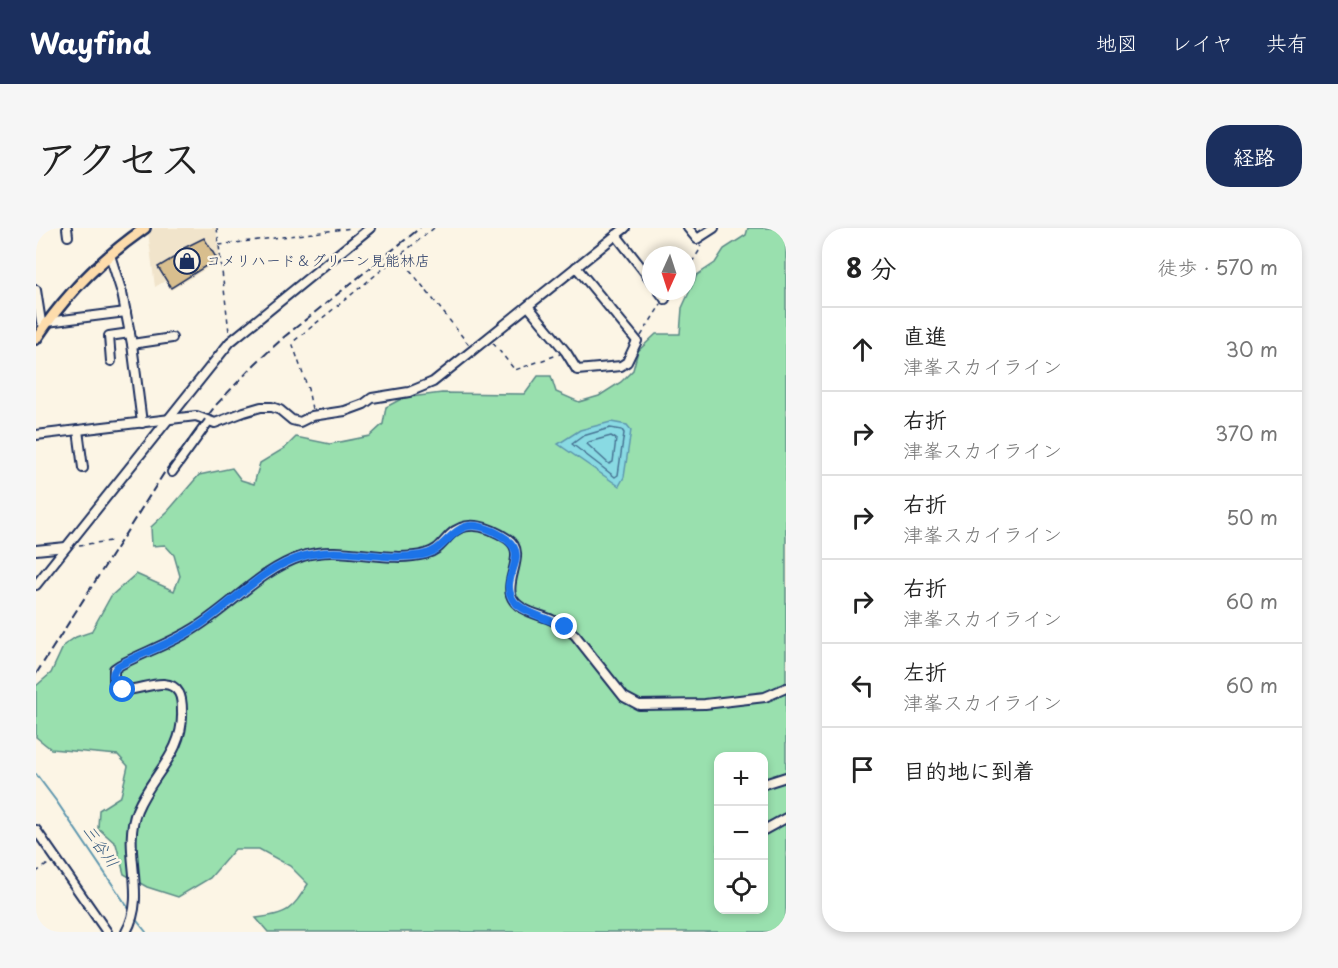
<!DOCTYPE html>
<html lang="ja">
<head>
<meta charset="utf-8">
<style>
	body { margin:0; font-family:"Playpen Sans","Klee One",sans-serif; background:#f6f6f6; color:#222 }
	.controls { position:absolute; right:18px; bottom:18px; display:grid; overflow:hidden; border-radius:12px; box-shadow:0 3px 9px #0003 }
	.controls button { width:54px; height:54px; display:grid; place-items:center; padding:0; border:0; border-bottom:2px solid #e0e0e0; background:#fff; color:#222; font:30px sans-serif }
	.compass { position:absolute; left:606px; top:18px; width:54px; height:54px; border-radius:50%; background:#fff; box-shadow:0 3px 9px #0003; rotate:183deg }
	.stop { position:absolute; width:18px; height:18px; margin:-14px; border:4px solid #1a73e8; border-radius:50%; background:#fff }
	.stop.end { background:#1a73e8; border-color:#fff; box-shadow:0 2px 6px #0008 }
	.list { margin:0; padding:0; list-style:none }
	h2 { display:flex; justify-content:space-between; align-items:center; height:78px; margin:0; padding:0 24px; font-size:26px }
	h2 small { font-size:20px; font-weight:400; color:#767676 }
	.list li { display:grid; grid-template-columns:39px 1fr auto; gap:18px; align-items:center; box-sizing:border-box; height:84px; padding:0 24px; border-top:2px solid #e0e0e0 }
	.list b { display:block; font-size:22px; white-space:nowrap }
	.list p { margin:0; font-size:20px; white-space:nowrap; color:#767676 }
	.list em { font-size:20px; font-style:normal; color:#767676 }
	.icon { flex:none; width:33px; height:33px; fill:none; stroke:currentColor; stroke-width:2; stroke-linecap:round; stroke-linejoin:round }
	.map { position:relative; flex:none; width:750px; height:704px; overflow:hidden; border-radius:24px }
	header { display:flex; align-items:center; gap:36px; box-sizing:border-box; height:84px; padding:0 30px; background:#1b2f5e; color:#fff }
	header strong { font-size:28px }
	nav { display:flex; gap:33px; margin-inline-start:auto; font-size:21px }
	.intro { display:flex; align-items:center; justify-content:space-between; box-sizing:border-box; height:144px; padding:0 36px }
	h1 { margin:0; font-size:42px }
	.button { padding:15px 27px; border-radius:24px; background:#1b2f5e; color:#fff; font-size:21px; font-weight:700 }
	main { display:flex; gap:36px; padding:0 36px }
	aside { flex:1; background:#fff; border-radius:24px; box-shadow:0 3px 9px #0003 }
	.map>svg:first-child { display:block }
	.built { fill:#f1e4cb }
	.green { fill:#99e0ae; stroke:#5a8886; stroke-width:1.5; fill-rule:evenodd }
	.water { fill:#89dae3; stroke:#5d96ae; stroke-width:1.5 }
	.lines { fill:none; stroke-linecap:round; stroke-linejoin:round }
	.shore { stroke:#477393; stroke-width:1.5 }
	.stream { stroke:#5d96ae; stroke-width:2 }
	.building { fill:#d8be8e; stroke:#1b2f5e; stroke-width:1.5 }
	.minor-casing { stroke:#1b2f5e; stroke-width:12 }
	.major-casing { stroke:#1b2f5e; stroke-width:14 }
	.path { stroke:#1b2f5e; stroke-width:1.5; stroke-dasharray:4.5 4.5; stroke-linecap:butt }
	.minor { stroke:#fcf5e5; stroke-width:8 }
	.major { stroke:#fddcac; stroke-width:9 }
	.rail { stroke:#1b2f5e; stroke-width:2; stroke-dasharray:9 4.5; stroke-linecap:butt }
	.route { stroke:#1a73e8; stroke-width:8 }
	.labels { text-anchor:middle; stroke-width:4.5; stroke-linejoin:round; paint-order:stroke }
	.poi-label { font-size:15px; fill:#1b2f5e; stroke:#fcf5e5; text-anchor:start }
	.water-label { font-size:16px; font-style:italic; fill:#365a7f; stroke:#fcf5e5 }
</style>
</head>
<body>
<header>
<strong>Wayfind</strong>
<nav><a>地図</a><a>レイヤ</a><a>共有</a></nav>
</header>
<div class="intro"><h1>アクセス</h1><a class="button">経路</a></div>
<main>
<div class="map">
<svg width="750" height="704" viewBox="0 0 750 704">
	<rect width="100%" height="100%" fill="#fcf5e5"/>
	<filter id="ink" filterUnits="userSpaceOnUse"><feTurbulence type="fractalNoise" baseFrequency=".0167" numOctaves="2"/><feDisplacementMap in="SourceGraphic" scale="12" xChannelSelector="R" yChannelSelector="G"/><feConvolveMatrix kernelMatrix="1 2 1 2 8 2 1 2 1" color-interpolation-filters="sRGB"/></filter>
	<g filter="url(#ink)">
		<path class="built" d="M118 0H180L184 32 135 62 129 53 119 59 112 4Z"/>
		<path class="green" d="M712 0H750V704H232L220 690C252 686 255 683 272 656L254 638 223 621H199L174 650 142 669 111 659 88 646 80 616 62 600 63 582 85 568 92 538 82 527 15 521 0 509V458L15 445 28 417 40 409 55 404 75 368 100 346 138 363 144 348 138 327 129 317 116 318 115 299 132 283 163 247 196 240 205 252 218 256 224 235 249 220 260 209 294 216 334 208 347 196 350 179 367 170 406 165 489 166 502 148H515L520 164 543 174 563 168 585 154 597 142 602 123 620 106H644L646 80 661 47 679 35 688 21 710 7ZM682 528H728V682H682Z"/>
		<path class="water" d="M575 194 591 197 595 202 588 249 583 258 522 216 544 202Z"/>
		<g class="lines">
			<g class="shore">
				<path d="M574 200 586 202 588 205 582 247 579 249 536 216 547 208Z"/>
				<path d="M575 208 580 211 577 234 573 236 551 216 553 214Z"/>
			</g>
			<g class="stream">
				<path d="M0 546 21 574 95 684"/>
				<path d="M98 689 110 704"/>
			</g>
		</g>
		<path class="building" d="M168 10 181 31 135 60 122 39 149 23 148 20Z"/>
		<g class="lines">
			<g class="minor-casing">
				<g id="minor">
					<path d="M31 0 32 8"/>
					<path d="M652 0 661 11 678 0"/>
					<path d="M580 7 615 52"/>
					<path d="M74 27 86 65 96 116 106 195"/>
					<path d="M0 62 5 94 10 96"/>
					<path d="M623 63 629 71"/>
					<path d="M492 78 530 124 541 142 585 138 591 134 601 113 540 39"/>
					<path d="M11 94 90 84"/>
					<path d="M96 116 136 110"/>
					<path d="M75 133 73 108 94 105"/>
					<path d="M42 202 47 240"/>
					<path d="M0 207 160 188 179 195 208 184 225 179H236L244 182 256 192 264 194 276 188 309 183 328 176 336 170 373 164 397 154 589 0"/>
					<path d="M136 244 172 194"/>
					<path d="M0 322 30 319"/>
					<path d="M0 357 194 114 334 0"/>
					<path d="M728 556 750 549"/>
					<path d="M0 602 71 704"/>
					<path d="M728 602 750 590"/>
					<path d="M90 704C112 666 85 622 101 582 116 546 148 525 146 483 146 477 146 470 143 465 133 446 104 463 88 462L78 454V441L84 437C107 425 132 416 154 403 194 380 223 342 267 328 306 316 350 336 389 326 402 323 406 315 414 307 431 290 455 300 472 311 491 324 470 349 475 367 480 383 503 386 516 392 525 397 532 401 539 407L588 469 603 477 669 476 729 469 750 460"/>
				</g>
			</g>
			<g class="major-casing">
				<path id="major" d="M0 111C29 67 66 30 109 0"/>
			</g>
			<g class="path">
				<path d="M181 0 193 104"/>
				<path d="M398 0 363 28 433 117"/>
				<path d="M183 17 316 0"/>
				<path d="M651 42 665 20 664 17"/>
				<path d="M605 108 625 76"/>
				<path d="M457 115 479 142 524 126"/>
				<path d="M276 181 272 161 257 117 258 113 363 28"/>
				<path d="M43 317 75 313"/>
				<path d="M0 644 14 635"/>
			</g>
			<use href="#minor" class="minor"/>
			<use href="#major" class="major"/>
			<path class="rail" d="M0 446 130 242 180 177 219 136 248 109 384 0"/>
		</g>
	</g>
	<g class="lines" filter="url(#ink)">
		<path class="route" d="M87 462C77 457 73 447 82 438 105 425 132 417 156 402 194 379 224 340 268 328 306 317 347 334 386 327 416 322 416 284 457 303 505 326 460 345 477 372 485 384 516 392 529 399"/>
	</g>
	<defs>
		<g id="shop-ring" transform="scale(1.35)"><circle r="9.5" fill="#fcf5e5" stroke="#1b2f5e" stroke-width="1.5"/><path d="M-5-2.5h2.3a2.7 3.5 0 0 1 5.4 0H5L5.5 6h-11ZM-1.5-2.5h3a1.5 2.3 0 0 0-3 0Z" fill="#1b2f5e"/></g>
	</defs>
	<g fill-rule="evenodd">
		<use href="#shop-ring" x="151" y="33"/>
	</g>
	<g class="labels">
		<g class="poi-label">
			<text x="170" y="38">コメリハード＆グリーン見能林店</text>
		</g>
		<g class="water-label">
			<text transform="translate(65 618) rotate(55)" y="6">三谷川</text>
		</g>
	</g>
</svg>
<div class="controls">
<button>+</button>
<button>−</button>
<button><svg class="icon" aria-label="locate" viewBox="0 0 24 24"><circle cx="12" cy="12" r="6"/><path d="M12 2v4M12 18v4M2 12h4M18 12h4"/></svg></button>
</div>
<svg class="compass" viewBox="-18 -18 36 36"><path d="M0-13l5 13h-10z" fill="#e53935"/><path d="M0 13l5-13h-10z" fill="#767676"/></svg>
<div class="stop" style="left:87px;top:462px"></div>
<div class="stop end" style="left:529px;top:399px"></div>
</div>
<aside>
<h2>8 分<small>徒歩 · 570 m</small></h2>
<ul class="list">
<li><svg class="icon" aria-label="ahead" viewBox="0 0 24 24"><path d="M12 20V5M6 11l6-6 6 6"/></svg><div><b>直進</b><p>津峯スカイライン</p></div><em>30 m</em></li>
<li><svg class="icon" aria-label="right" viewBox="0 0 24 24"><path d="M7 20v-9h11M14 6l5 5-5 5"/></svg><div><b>右折</b><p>津峯スカイライン</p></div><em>370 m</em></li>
<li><svg class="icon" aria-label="right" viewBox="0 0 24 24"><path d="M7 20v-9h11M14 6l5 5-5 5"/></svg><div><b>右折</b><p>津峯スカイライン</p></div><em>50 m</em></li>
<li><svg class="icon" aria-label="right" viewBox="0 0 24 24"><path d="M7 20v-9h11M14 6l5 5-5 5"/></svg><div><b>右折</b><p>津峯スカイライン</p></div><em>60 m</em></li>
<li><svg class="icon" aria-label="left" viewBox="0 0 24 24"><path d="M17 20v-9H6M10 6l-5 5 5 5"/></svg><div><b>左折</b><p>津峯スカイライン</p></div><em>60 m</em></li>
<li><svg class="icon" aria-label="arrive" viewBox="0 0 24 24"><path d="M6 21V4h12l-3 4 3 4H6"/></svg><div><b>目的地に到着</b></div></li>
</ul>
</aside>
</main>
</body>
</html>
